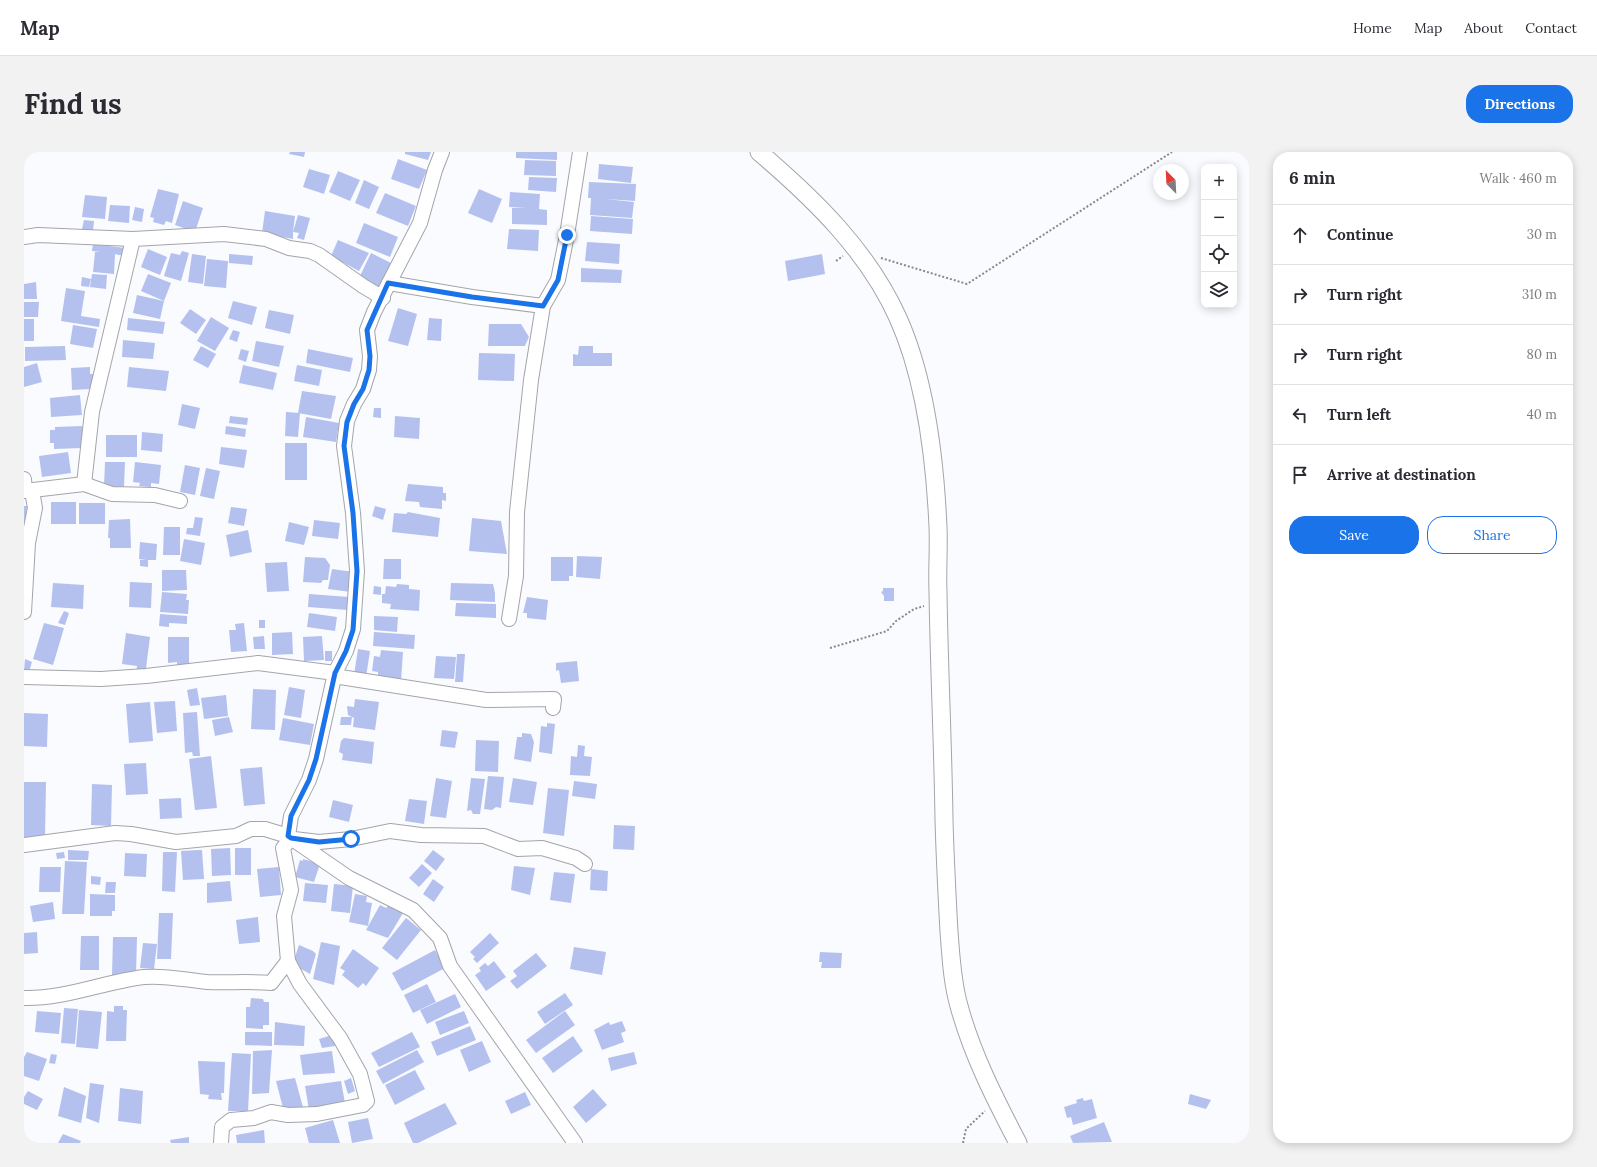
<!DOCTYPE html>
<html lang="en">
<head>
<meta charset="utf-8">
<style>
	body { margin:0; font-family:Lora,serif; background:#f2f2f3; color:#2b2b33 }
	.controls { position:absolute; right:12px; top:12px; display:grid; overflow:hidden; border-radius:8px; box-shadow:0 2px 10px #0003 }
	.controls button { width:36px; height:36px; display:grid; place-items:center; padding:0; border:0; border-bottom:1px solid #e1e1e2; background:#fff; color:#2b2b33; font:20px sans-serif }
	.compass { position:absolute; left:1129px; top:12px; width:36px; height:36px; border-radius:50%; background:#fff; box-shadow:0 2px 10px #0003; rotate:336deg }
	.stop { position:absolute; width:12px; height:12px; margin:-9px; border:3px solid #1a73e8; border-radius:50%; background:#fff }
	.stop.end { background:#1a73e8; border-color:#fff; box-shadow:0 1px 4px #0008 }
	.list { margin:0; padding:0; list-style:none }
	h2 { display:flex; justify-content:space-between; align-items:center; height:52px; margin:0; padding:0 16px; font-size:17px }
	h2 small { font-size:13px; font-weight:400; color:#7c7c81 }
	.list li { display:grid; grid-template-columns:26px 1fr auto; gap:12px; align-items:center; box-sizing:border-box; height:60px; padding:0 16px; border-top:1px solid #e1e1e2 }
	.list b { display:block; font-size:15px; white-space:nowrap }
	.list em { font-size:13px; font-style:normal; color:#7c7c81 }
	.actions { display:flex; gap:8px; padding:12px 16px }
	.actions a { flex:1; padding:9px 0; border:1px solid #1a73e8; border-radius:16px; text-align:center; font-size:14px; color:#1a73e8 }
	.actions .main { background:#1a73e8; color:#fff }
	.icon { flex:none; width:22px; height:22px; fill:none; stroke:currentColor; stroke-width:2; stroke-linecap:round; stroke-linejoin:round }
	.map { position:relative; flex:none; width:1225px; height:991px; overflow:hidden; border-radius:16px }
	header { display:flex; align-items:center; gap:24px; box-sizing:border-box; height:56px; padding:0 20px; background:#fff; border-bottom:1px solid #e1e1e2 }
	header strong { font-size:19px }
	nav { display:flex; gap:22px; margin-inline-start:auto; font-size:14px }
	.intro { display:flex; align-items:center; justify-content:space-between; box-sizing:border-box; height:96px; padding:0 24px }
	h1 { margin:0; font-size:28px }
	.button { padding:10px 18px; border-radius:16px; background:#1a73e8; color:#fff; font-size:14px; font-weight:700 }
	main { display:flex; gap:24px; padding:0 24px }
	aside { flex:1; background:#fff; border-radius:16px; box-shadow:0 2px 10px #0003 }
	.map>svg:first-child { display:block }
	.building { fill:#b4c1ef }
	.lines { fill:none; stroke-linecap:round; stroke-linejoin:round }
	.minor-casing { stroke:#a4a5aa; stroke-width:16 }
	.tertiary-casing { stroke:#a4a5aa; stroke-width:19 }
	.path { stroke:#89898c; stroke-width:2; stroke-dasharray:2 2; stroke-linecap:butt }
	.minor { stroke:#fff; stroke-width:14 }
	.tertiary { stroke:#fff; stroke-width:17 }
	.route { stroke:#1a73e8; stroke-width:5 }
</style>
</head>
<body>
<header>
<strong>Map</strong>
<nav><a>Home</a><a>Map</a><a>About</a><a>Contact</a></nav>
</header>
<div class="intro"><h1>Find us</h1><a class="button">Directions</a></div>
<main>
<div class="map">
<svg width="1225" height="991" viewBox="0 0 1225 991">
	<rect width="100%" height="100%" fill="#fafbff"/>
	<g class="building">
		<path d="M266 0H281L280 5 265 2Z"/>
		<path d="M381 0H407L404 8 381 2Z"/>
		<path d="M492 0H533V8L492 6Z"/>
		<path d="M374 7 403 18 395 37 367 27Z"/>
		<path d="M501 8 532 9V24L500 23Z"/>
		<path d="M575 12 609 15 607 31 574 27Z"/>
		<path d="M285 17 306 23 300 42 279 35Z"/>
		<path d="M314 19 336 28 326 49 305 40Z"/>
		<path d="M505 25 533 26 532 40 504 38Z"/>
		<path d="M340 28 355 35 345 57 331 51Z"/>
		<path d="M565 30 612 32 611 49 582 47 610 50 608 66 566 63 567 46H564Z"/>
		<path d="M134 37 155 42 148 71 142 69 140 73 129 70 130 66 126 65Z"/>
		<path d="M455 37 478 47 468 71 444 61Z"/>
		<path d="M486 40 516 42 515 57 523 58V73L488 72V56H502L485 55Z"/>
		<path d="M361 41 392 54 384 74 352 61Z"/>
		<path d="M61 43 83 45 81 67 58 65Z"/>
		<path d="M159 49 179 56 171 80 151 73Z"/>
		<path d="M86 53 106 54 105 71 84 69Z"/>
		<path d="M111 55 120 57 118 70 108 68Z"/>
		<path d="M241 59 271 64 269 80 274 63 286 66 280 88 273 86 275 81 269 80V87L238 81Z"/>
		<path d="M567 64 609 67 608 82 566 79Z"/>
		<path d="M60 68 70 69 69 79 58 77Z"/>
		<path d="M340 71 374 85 366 105 332 91Z"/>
		<path d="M485 77 515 78 514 99 483 97Z"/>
		<path d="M314 88 345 101 335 119 307 104Z"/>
		<path d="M563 90 596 92 595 112 561 109Z"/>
		<path d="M69 92 101 96 100 104 91 102 90 122 69 120 71 100H77L68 99Z"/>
		<path d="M124 97 143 105 136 123 117 115Z"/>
		<path d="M158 99 165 101 157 129 140 124 147 101 156 103Z"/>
		<path d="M347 101 367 111 354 136 335 126Z"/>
		<path d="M168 102 182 104 179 132 164 130Z"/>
		<path d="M205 102 229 104 228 113 205 111Z"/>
		<path d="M798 102 801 122 764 129 761 109Z"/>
		<path d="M183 107 204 109 202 136 180 134Z"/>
		<path d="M557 116 598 118 597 131 557 130Z"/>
		<path d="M68 122 83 123 82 137 66 135Z"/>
		<path d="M124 122 147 131 140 149 117 139Z"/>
		<path d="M58 125 67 127 65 135 57 134Z"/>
		<path d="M12 130 13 147H0V132Z"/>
		<path d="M42 136 61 139 57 164 76 167 75 175 37 169Z"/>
		<path d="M113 143 140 149 136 167 109 161Z"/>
		<path d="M209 149 233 155 228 173 204 166Z"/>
		<path d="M0 150H15L14 165H0Z"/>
		<path d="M374 156 393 162 384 194 364 189Z"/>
		<path d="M166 157 182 168 172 182 156 171Z"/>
		<path d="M245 158 270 163 266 182 241 176Z"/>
		<path d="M187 165 205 176 191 199 173 189Z"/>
		<path d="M104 166 141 170 139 182 103 178Z"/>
		<path d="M405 166 418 167 417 189 403 188Z"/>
		<rect x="0" y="167" width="10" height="22"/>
		<path d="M465 172H497L505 185 501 194H464Z"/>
		<path d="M49 173 73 177 69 196 46 192Z"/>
		<path d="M209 178 216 180 213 190 205 187Z"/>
		<path d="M99 188 131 191 129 207 98 205Z"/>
		<path d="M232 189 260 194 255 215 228 209Z"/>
		<path d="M41 194 42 208 1 209V195Z"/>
		<path d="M177 194 192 202 184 216 169 208Z"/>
		<path d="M555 194H569V201H588V214H549V202L554 203Z"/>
		<path d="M217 197 225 199 222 210 214 207Z"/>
		<path d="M284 197 329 206 326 220 282 211Z"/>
		<path d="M455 201 491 202 490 229 454 228Z"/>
		<path d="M13 211 18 230 0 235V215Z"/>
		<path d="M219 213 253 221 249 238 215 231Z"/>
		<path d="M273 213 298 218 295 234 270 229Z"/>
		<path d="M66 215V222H70L71 230 67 231V237L48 238 47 216Z"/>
		<path d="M105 215 145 219 142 239 103 235Z"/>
		<path d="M278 239 312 244 307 267 274 261Z"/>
		<path d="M56 243 58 263 27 265 26 246Z"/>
		<path d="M158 252 176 256 171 277 154 273Z"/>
		<path d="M350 256H357V266L349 265Z"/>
		<path d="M262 260 276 261 274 285 261 284Z"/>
		<path d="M206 264 224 266 223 273 205 271Z"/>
		<path d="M371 264 396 266 395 287 370 285Z"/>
		<path d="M282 265 315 271 312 290 279 285Z"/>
		<path d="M58 274V296L30 297V291H26V278H31V275Z"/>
		<path d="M202 274 222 277 221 285 201 282Z"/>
		<path d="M118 280 139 282 138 300 117 298Z"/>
		<rect x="82" y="283" width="31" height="22"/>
		<rect x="261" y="291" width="22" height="37"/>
		<path d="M197 295 223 298 220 316 195 312Z"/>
		<path d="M44 300 47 321 18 325 15 304Z"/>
		<path d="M81 310H101L100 335 80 334Z"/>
		<path d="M111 310 137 313 135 332 127 331V335L115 334 116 331 109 330Z"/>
		<path d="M161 313 176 316 171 343 156 340Z"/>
		<path d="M182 316 196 319 190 347 176 344Z"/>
		<path d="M384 332 419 335V341H422V349L418 348V357L396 355 395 350 381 349Z"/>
		<rect x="27" y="350" width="25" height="22"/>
		<rect x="55" y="351" width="26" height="21"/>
		<path d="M0 354H3L1 373H0Z"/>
		<path d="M351 354 362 357 359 368 348 364Z"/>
		<path d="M207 355 223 357 220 374 204 371Z"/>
		<path d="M384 360 416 366 414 385 368 380 370 361 382 362Z"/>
		<path d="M171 365 179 366 176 384 162 382 163 376H169Z"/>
		<path d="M448 366 477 369 483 402 445 399Z"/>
		<path d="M106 367 107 396H86V386H84L85 368Z"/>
		<path d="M290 368 316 371 314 387 288 384Z"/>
		<path d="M265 370 285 375 280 393 261 389Z"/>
		<path d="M140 375H156V403H139Z"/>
		<path d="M224 378 228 400 206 405 202 383Z"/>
		<path d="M160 387 181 391 177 413 156 409Z"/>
		<path d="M116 390 133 392 132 408H124V415L116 414V408H122L115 407Z"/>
		<path d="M553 404 578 405 576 427 552 425Z"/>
		<path d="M281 405 301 406 306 413 304 428H299L297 431 279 430Z"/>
		<path d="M527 405H549V424H545V429H527Z"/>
		<path d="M360 407H377V427H359Z"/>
		<path d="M263 410 265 439 243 440 241 411Z"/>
		<path d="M308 417 330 420 327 440 304 437Z"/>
		<path d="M138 418H162L163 438 138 439Z"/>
		<path d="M106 430 128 431 127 456 105 455Z"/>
		<path d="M29 431 60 433 59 457 27 455Z"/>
		<path d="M427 431 469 432 471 441V450L426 448Z"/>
		<path d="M373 432 385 433V437L396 438 395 459 366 457 367 452 358 451V442H361L362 434 372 435Z"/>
		<path d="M350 434 357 435V443L349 442Z"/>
		<path d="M859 436H870V449H860V444L857 440 859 439Z"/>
		<path d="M138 440 163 442 162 448H165L164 462 136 460Z"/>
		<path d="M285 442 325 445 324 458 284 455Z"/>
		<path d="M503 445 524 448 522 468 503 466V461H499Z"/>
		<path d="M432 451 472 452V466L431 464Z"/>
		<path d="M40 459 45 461 41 473 34 471Z"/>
		<path d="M285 461 313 465 311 479 283 475Z"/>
		<path d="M136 462 163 464V472L145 471V475L135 474Z"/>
		<path d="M350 464 374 465 373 480 350 478Z"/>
		<rect x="235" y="468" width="6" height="8"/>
		<path d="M20 471 40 476 29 513 9 507Z"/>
		<path d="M220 471 223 499 207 500 205 478H212L211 472Z"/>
		<path d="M268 480 269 502 248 503V481Z"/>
		<path d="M350 480 391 483 390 497 349 494Z"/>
		<path d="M102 481 126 485 121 524 112 523 113 514 98 512Z"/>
		<path d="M240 484 241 497H230L229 485Z"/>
		<path d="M298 484 300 508 280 509 279 485Z"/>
		<path d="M144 485H165V519H153V510L144 511Z"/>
		<path d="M334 497 346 499 342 525 330 523Z"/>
		<path d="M357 498 379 500 377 529 354 528V520L348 519 350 504 356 505Z"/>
		<rect x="301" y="499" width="7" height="10"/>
		<path d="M433 502H441L439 530H431Z"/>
		<path d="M412 504 432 505 430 527 410 526Z"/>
		<path d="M1 507 8 510 5 520 0 519Z"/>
		<path d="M553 509 555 529 537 531 535 518 532 519V511Z"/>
		<path d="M265 535 281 538 277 566 260 563Z"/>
		<path d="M173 536 176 553 166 554 163 538Z"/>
		<path d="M229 537 252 538 251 578 227 577Z"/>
		<path d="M202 543 204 564 180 567 177 546Z"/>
		<path d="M331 547 355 550 351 578 329 575 330 566 324 563 323 554 330 555Z"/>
		<path d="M151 549 153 579 133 581 130 550Z"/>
		<path d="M126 550 129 589 105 591 102 552Z"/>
		<path d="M173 560 176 604H169L168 600 161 601 159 561Z"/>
		<path d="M0 561 24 562 23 595 0 594Z"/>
		<path d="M205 565 209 580 191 584 188 568Z"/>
		<path d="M317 565H328L327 573H316Z"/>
		<path d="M259 566 290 572 286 593 255 588Z"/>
		<path d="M523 571 531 572 528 602 515 600 517 574 523 575Z"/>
		<path d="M418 578 434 580 431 596 416 594Z"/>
		<path d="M498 581 507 582 510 590 507 610 490 607 493 585H498Z"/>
		<path d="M320 586 350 590 348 612 318 608 319 602 315 600 317 589Z"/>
		<path d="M452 588 475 589 474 620 451 619Z"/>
		<path d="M554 593 561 594 560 604 568 605 566 624 546 623 547 604 553 605Z"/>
		<path d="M187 604 193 656 171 658 165 607Z"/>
		<path d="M122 611 124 642 102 643 100 612Z"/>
		<path d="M238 615 241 652 220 654 216 617Z"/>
		<path d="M464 624 480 625 477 656 472 655 468 658 460 657Z"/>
		<path d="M412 626 428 629 422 666 406 664Z"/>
		<path d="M447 626 461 627 456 662H449L447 658 443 659Z"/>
		<path d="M489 626 513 630 509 653 485 650Z"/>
		<path d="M550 629 573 632 571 647 548 644Z"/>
		<path d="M0 630H22L21 685H0Z"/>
		<path d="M68 632 88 633 87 674 67 673Z"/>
		<path d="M524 636 545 638 540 684 519 681Z"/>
		<path d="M157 646 158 666 136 667 135 647Z"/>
		<path d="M385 647 403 649 400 672 381 669Z"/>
		<path d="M309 648 329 653 325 670 305 665Z"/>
		<path d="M590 673 611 674 610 698 589 697Z"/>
		<path d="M206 696 207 723 188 724 187 697Z"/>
		<rect x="211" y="696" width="16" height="27"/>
		<path d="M44 698 65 699 64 708H44Z"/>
		<path d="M174 698H178L180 727 159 728 157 699Z"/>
		<path d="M409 698 421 707 412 719 400 709Z"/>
		<path d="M40 700 41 706 33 707 32 701Z"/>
		<path d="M139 700H153L151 740 138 739Z"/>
		<path d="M101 701 123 702 122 725 100 724Z"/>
		<path d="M279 707 296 712 290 730 271 725 276 708 279 709Z"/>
		<path d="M41 709 63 710 60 762H38Z"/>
		<path d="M398 712 408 721 395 735 385 726Z"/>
		<path d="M490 714 511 716 506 743 487 738Z"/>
		<path d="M16 715H37L36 740H15Z"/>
		<path d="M255 715 257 743 236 745 233 717Z"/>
		<path d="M567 717 584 719 583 739 566 738Z"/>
		<path d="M530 720 551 722 547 751 526 748Z"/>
		<path d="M67 724 77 725 76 733 67 732Z"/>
		<path d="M409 727 420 735 410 750 399 742Z"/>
		<path d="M206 729 208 749 183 751V731Z"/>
		<path d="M82 730H92L91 741H81Z"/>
		<path d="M281 731 304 733 302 751 279 749Z"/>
		<path d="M310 732 329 734 326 761 307 759Z"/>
		<path d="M66 742 91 743V759H88V764H66Z"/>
		<path d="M331 742 343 744 342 750 348 751 344 774 325 770Z"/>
		<path d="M29 750 31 767 9 770 6 754Z"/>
		<path d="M356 753 362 756 365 753 379 761 364 786 342 778Z"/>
		<path d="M135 761H149L147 807H133Z"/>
		<path d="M234 765 236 790 215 792 212 768Z"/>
		<path d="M382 766 397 778 373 808 358 796Z"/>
		<path d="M13 780 14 801 0 802V781Z"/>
		<path d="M466 781 475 791 453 811 449 807 451 805 446 800Z"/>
		<path d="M57 784H75V818H56Z"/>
		<path d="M89 785H113L112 823H88Z"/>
		<path d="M297 790 316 794 310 833 289 827Z"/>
		<path d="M119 791 133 792 130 817 116 816Z"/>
		<path d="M275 793 289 799 292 802 286 822 270 813 269 811Z"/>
		<path d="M550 795 582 800 578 823 546 817Z"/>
		<path d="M329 797 355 816 342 834 339 831 334 836 318 823 321 819 316 816Z"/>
		<path d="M411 798 421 816 378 839 368 821Z"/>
		<path d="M796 800 818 801 817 816H797L798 810H795Z"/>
		<path d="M512 801 523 814 493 837 486 829 493 824 489 819Z"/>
		<path d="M470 809 482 825 462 839 451 823 457 819 455 816 461 811 464 814Z"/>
		<path d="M403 832 412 850 389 861 380 843Z"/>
		<path d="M541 841 549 853 521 872 513 860Z"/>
		<path d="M431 842 437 855 403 872 396 858Z"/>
		<path d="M227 846 239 847 240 850H245V873H239V877L222 876V855H226Z"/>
		<path d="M90 854H99V858H103L102 889H82L83 859 90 860Z"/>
		<path d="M40 856 54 857 51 892 37 891Z"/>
		<path d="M55 858 78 860 74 897 52 895Z"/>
		<path d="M13 859 37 861 35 882 11 880Z"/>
		<path d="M440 859 445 871 416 883 411 870Z"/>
		<path d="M541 859 551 873 512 901 502 888Z"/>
		<path d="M598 869 602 879 597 881 600 890 578 898 570 878 585 870 586 873Z"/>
		<path d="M251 870 281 874 280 894 250 893Z"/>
		<path d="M446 874 452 888 413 904 407 890Z"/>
		<path d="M221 880H248V894L221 893Z"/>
		<path d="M388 880 396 895 355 915 347 901Z"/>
		<path d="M308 883 311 894 298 896 295 887Z"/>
		<path d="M549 884 559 899 529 921 518 906Z"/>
		<path d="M458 889 467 910 445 920 436 898Z"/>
		<path d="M248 898 245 941 228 942 229 899Z"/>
		<path d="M393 898 400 910 359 932 352 919Z"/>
		<path d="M308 899 311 921 279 923 276 903Z"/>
		<path d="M3 900 23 907 15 929 0 924V905Z"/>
		<path d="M610 900 613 912 587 919 584 906Z"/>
		<path d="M208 901 227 902 224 959H204Z"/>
		<path d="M27 902 33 903 31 912 25 911Z"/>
		<path d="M174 909 201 910 200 941H197L198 948 184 947 185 943 176 942Z"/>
		<path d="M391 918 401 937 371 953 361 933Z"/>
		<path d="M271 926 280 959 260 960 252 929Z"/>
		<path d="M327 926 331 939 324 942 320 929Z"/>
		<path d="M317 929 321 951 285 958 281 934Z"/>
		<path d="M66 931 80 933 75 971 62 966Z"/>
		<path d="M40 935 62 944 57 971 34 964Z"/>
		<path d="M96 936 119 939 117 972 94 969Z"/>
		<path d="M569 937 583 953 562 971 549 955Z"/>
		<path d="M4 939 19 947 13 958 0 952V945Z"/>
		<path d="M501 940 507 953 487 962 481 949Z"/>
		<path d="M1166 942 1187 948 1182 957 1164 952Z"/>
		<path d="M1059 946 1060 949 1068 947 1073 966 1049 973 1047 965 1043 966 1040 955 1053 951 1052 948Z"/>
		<path d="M421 951 433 972 394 991H389L380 971Z"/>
		<path d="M344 966 349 987 328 991 324 970Z"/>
		<path d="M309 968 316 991H285L281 976Z"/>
		<path d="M1080 970 1088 990 1049 991 1046 984Z"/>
		<path d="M240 978 241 991H213L212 983Z"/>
		<path d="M39 982 57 989 56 991H34Z"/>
		<path d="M165 985V991H147L146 988Z"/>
	</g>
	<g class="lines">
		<g class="minor-casing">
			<g id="minor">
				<path d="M0 85 14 83 109 87 200 82 242 87 265 96 286 99 295 103 339 134 359 146"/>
				<path d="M365 131 448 145 519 154 507 228 493 360 492 424 485 467"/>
				<path d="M519 154 534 128 543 83 556 0"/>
				<path d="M0 327 1 339"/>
				<path d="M60 332 68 260 109 87"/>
				<path d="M0 339 60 332 88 342 131 343 156 349"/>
				<path d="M0 460 4 391 11 356 8 339"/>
				<path d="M310 524 462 548 530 547 529 556"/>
				<path d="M0 525 77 527 122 524 234 511 311 521"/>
				<path d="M270 687 295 690 327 687 366 679 397 683 460 684 494 697 518 696 552 706 561 712"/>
				<path d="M0 693 91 681 107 682 152 690 212 684 227 677H241L264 684 325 726 389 758 416 786 426 814 551 991"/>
				<path d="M0 846C41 847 79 830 120 825 141 823 162 828 183 830 205 831 226 829 247 831L264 809"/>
				<path d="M197 991 198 975 207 968 230 966 247 960 264 963 293 962 339 953 343 949 336 922 316 886 276 832 264 809 260 764 267 738 259 696 267 686 264 684 267 664 285 628 292 607 311 521 322 499 329 477 333 419 329 361 320 294 323 269 330 252 339 237 345 218 346 204 343 178 350 160 396 71 411 18 418 0"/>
			</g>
		</g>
		<g class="tertiary-casing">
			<path id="tertiary" d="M735 0C790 47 844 99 874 166 902 228 911 308 914 375 915 396 913 418 914 439 915 515 919 592 920 668 921 706 923 743 925 780 927 804 928 830 935 854 948 902 971 947 994 991"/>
		</g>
		<g class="path">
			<path d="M857 106 943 132 1148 0"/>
			<path d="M812 109 819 104"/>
			<path d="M806 496 863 479 872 469 890 457 900 454"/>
			<path d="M939 991 942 977 961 959"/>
		</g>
		<use href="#minor" class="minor"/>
		<use href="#tertiary" class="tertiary"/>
	</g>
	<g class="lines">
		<path class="route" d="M327 687 295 690 267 686 264 684 267 664 285 628 292 607 311 521 322 499 329 478 333 419 329 361 320 294 323 270 330 252 339 237 345 218 346 204 343 178 364 131 448 145 519 154 534 128 543 83"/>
	</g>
</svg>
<div class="controls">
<button>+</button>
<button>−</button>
<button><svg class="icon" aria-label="locate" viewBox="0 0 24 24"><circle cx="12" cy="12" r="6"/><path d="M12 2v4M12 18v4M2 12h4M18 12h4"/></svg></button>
<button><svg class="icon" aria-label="layers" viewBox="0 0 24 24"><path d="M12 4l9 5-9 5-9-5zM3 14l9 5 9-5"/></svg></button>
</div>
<svg class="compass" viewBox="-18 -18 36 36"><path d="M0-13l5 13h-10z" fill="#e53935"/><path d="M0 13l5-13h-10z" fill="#7c7c81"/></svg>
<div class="stop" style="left:327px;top:687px"></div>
<div class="stop end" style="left:543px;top:83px"></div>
</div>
<aside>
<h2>6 min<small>Walk · 460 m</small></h2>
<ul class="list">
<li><svg class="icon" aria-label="ahead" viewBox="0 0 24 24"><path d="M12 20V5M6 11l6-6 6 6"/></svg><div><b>Continue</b></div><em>30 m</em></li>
<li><svg class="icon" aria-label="right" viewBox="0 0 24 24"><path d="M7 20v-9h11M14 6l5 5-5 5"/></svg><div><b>Turn right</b></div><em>310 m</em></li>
<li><svg class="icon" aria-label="right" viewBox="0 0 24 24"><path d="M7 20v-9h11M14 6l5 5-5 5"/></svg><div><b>Turn right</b></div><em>80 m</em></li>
<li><svg class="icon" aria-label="left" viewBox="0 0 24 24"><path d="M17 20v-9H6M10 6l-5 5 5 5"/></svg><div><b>Turn left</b></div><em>40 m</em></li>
<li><svg class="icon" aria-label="arrive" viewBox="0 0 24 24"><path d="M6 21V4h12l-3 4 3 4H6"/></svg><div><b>Arrive at destination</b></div></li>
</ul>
<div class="actions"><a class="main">Save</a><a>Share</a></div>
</aside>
</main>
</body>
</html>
